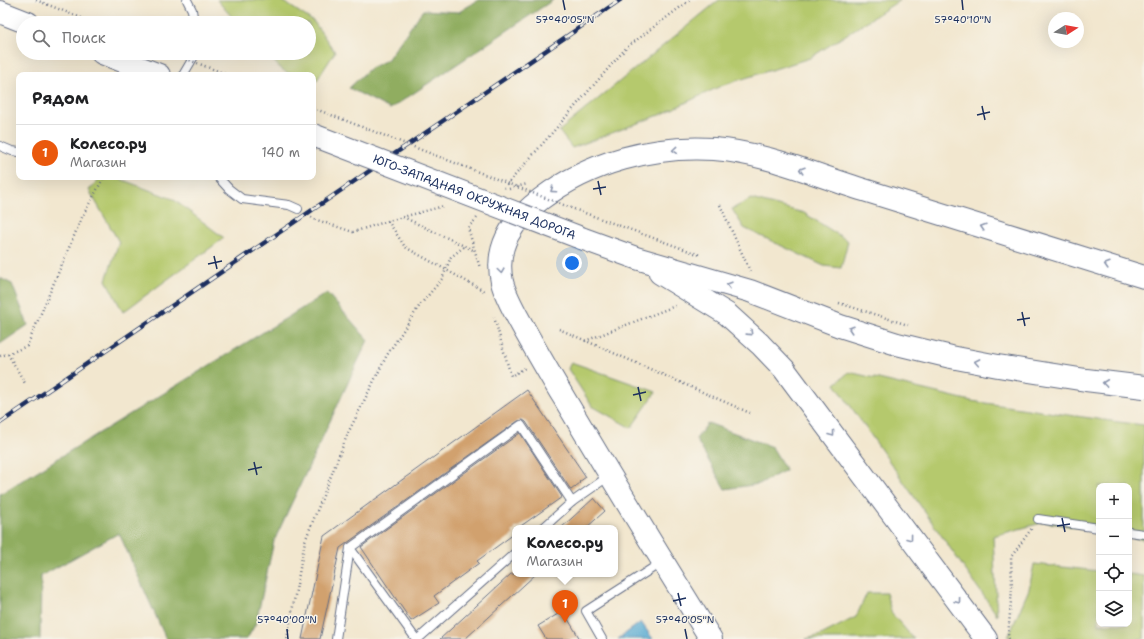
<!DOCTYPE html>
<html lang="ru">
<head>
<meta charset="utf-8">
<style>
	body { margin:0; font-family:"Shantell Sans",sans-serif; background:#f2f2f2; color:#202124 }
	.controls { position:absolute; right:12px; bottom:12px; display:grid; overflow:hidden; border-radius:8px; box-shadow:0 4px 16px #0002 }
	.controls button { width:36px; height:36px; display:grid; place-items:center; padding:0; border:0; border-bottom:1px solid #e0e0e0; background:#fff; color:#202124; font:20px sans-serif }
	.compass { position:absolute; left:1048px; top:12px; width:36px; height:36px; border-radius:50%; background:#fff; box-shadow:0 4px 16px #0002; rotate:79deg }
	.you { position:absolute; left:572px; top:263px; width:14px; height:14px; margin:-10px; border:3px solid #fff; border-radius:50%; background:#1a73e8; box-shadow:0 0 0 6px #1a73e833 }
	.badge { display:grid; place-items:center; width:26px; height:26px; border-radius:50%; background:#ea580c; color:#fff; font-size:13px; font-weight:700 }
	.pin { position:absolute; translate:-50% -33px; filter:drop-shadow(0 1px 2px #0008) }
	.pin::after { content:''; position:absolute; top:21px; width:14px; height:12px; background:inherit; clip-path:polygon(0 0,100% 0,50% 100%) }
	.popup { position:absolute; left:512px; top:525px; width:106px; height:52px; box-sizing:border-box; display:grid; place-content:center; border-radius:8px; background:#fff; filter:drop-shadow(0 1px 3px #0005); font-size:13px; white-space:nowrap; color:#757577 }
	.popup b { font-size:15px; color:#202124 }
	.popup::after { content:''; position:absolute; left:50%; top:100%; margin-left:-8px; border:8px solid transparent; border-top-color:#fff }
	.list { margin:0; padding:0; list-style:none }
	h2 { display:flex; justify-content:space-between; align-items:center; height:52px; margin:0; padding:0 16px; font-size:17px }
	h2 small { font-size:13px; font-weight:400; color:#757577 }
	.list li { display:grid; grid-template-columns:26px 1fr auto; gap:12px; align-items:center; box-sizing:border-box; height:56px; padding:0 16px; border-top:1px solid #e0e0e0 }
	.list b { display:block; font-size:15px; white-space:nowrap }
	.list p { margin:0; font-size:13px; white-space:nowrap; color:#757577 }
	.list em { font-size:13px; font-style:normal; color:#757577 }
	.icon { flex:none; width:22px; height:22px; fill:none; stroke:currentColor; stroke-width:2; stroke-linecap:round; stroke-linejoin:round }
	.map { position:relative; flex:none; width:1144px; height:639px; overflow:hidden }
	.search { position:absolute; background:#fff; box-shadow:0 4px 16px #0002; left:16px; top:16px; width:300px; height:44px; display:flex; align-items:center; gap:10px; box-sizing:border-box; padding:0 14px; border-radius:22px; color:#757577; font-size:15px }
	.panel { position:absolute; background:#fff; box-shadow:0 4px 16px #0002; left:16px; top:72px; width:300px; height:108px; border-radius:8px }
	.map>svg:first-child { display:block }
	.green { fill:#b5c96d; stroke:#687c66 }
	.forest { fill:#90ad60; stroke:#566e5f }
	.water { fill:#55a9d1; stroke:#386c98 }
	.building { fill:#d1a16e }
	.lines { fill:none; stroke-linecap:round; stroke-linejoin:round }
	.lane-casing { stroke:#666f86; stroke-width:10 }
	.secondary-casing { stroke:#666f86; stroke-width:24 }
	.highway-casing { stroke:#666f86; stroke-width:24 }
	.path { stroke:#666f86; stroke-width:2.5; stroke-dasharray:1 3; stroke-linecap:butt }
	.lane { stroke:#fff; stroke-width:8 }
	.secondary { stroke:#fff; stroke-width:22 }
	.highway { stroke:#fff; stroke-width:22 }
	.rail-casing { stroke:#1b2f5e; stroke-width:4.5 }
	.rail { stroke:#f7f3e8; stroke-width:3; stroke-dasharray:9; stroke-linecap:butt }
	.highway-bridge-casing { stroke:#666f86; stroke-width:24; stroke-linecap:butt }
	.path-bridge { stroke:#666f86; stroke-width:2.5; stroke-dasharray:1 3; stroke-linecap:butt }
	.highway-bridge { stroke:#fff; stroke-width:22 }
	.oneway { stroke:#8d97ae }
	.ticks { fill:none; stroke:#1b2f5e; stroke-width:1.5 }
	.labels { text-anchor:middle; stroke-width:3; stroke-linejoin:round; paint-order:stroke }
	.street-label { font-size:12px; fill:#1b2f5e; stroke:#f7f3e8 }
	.ticks-label { font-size:10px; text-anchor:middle; fill:#1b2f5e; stroke:#f7f3e8; stroke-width:3; stroke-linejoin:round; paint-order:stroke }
</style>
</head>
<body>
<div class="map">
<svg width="1144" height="639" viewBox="0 0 1144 639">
	<rect width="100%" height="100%" fill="#f7f3e8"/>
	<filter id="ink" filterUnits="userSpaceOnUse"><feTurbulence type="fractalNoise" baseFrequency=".025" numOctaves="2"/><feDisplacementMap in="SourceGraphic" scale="8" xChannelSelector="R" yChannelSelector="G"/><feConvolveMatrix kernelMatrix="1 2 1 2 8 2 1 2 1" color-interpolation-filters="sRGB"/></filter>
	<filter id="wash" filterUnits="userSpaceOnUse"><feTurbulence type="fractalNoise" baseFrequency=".012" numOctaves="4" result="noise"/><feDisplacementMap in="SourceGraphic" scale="16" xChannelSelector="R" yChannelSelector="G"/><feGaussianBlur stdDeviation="0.9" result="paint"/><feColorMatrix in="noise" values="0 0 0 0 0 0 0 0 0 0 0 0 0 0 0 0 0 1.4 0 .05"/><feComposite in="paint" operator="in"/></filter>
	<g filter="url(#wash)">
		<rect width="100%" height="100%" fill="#f2e7cf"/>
		<g class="green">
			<path d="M217 0H281L314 22 335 52 317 80 313 79V75C283 75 286 74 266 53H309V23H237Z"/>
			<path d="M719 0H900L810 58 723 85 662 114 572 148 559 131Z"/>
			<path d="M101 177H115L173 199 224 238 123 312 106 280 119 242 89 190Z"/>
			<path d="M751 199 804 213 848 241 841 268 824 266 744 228 732 209Z"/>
			<path d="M571 362 656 392 631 428 592 406 568 369Z"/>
			<path d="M849 372 971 401 1118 422 1144 425V540L1129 537V486H1099V531L1045 522 993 536 997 615 835 384Z"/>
			<path d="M1034 564 1099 571V624H1129V574L1144 576V639H1009L1008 637 1029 589Z"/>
			<path d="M867 593H886L892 614 914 639H806L821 635 856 617Z"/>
		</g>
		<g class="forest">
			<path d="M478 0H553L390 109 349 88 370 68 387 60 423 10 459 12Z"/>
			<path d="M0 278 12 284 28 325 0 344Z"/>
			<path d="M327 293 368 340 274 541 256 623 247 639H166L119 533 41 576 40 639H0V494Z"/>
			<path d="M708 423 772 447 786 470 759 484 725 489 696 439Z"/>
		</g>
		<path class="water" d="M641 622 653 639H618Z"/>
		<g id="blocks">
			<g class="building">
				<path d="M527 390 586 477 579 482 580 483 571 490 526 422 523 420 518 421 340 548 320 639H302L324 536Z"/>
				<path d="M520 433 562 497 518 528H515V530L512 532 514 534 477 561 479 563 434 596 439 603 411 621 361 547Z"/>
				<path d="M594 498 605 511 586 528H561Z"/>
				<path d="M511 574H536L465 639H440Z"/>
				<path d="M563 611 580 639H546L538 626Z"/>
			</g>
		</g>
	</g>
	<g filter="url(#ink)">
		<use href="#blocks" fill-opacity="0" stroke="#666f86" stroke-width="1"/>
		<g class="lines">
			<g class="lane-casing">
				<g id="lane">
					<path d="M187 0 192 10 194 23"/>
					<path d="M183 75 196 53"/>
					<path d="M0 146 12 151 19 152"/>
					<path d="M218 177 229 189 242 199 289 205 298 209"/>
					<path d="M1038 519 1099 528"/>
					<path d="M543 528 572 502 609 476"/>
					<path d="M1129 532 1144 534"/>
					<path d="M336 639 350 548"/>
					<path d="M416 639 350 548 521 425 572 502"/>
					<path d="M418 639 515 553"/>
					<path d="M602 639 586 611 662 562"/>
				</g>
			</g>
			<g class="secondary-casing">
				<path id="secondary" d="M711 639C661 559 612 479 564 398 550 375 537 352 524 329 516 314 506 298 502 282 494 246 513 220 541 199 590 162 653 145 714 149 766 153 815 175 864 190 957 219 1051 248 1144 277"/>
			</g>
			<g class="highway-casing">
				<g id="highway">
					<path d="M0 12 28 23"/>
					<path d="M102 53 159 75"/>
					<path d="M581 238 636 258 750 291 840 326 897 344 951 357 998 366 1086 380 1144 387"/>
					<path d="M660 273 727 314 760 344 784 369 986 639"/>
				</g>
			</g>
			<g class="path">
				<path d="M36 0 94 23"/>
				<path d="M504 188 627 47 690 0"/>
				<path d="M509 189 527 184"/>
				<path d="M720 205 750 271"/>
				<path d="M574 209 700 255"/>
				<path d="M308 215 314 219 353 232 388 221 444 206"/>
				<path d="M403 217 475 251"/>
				<path d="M477 218 468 228 480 268"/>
				<path d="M388 221 405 247 484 291"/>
				<path d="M839 303 908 325"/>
				<path d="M494 317 511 376 525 368"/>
				<path d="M559 329 750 413"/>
				<path d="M585 341 675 306"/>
				<path d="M8 354 26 385"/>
				<path d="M0 356 8 354 27 346 83 215 104 177"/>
				<path d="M287 639 305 541 348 433 387 355 420 305 442 279 451 257 465 246"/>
				<path d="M1009 639 1008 637 1012 589 1011 557 1032 528"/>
			</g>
			<use href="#lane" class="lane"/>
			<use href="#secondary" class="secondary"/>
			<use href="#highway" class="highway"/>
			<g class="rail-casing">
				<path id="rail" d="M0 423 620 0"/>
			</g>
			<use href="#rail" class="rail"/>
			<g class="highway-bridge-casing">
				<g id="highway-bridge">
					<path id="s1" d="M313 135 581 238"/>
				</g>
			</g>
			<g class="path-bridge">
				<path d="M171 53 228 75"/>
				<path d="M313 108 574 209"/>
			</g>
			<use href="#highway-bridge" class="highway-bridge"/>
		</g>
		<defs><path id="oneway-chevron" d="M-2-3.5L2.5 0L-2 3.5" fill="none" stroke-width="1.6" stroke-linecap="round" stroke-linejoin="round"/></defs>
		<g class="oneway">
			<use href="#oneway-chevron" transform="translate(675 150) rotate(175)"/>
			<use href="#oneway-chevron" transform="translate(802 170) rotate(-162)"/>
			<use href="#oneway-chevron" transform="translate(553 190) rotate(146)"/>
			<use href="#oneway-chevron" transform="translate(983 227) rotate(-163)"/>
			<use href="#oneway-chevron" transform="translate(1107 265) rotate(-163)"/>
			<use href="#oneway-chevron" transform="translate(501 271) rotate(82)"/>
			<use href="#oneway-chevron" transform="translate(729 285) rotate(-164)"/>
			<use href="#oneway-chevron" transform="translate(851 329) rotate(-162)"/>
			<use href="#oneway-chevron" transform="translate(750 333) rotate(44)"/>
			<use href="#oneway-chevron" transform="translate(977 362) rotate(-169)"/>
			<use href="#oneway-chevron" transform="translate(1105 383) rotate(-173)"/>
			<use href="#oneway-chevron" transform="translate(832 434) rotate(53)"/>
			<use href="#oneway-chevron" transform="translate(910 538) rotate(53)"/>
			<use href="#oneway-chevron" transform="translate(958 601) rotate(53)"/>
		</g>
	</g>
	<path class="ticks" d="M563 0 565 10M962 0 963 10M982 106 985 120M977 115 990 112M598 181 601 195M593 189 606 187M214 256 217 269M208 264 222 261M1022 312 1025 326M1017 320 1030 318M638 387 641 401M633 395 646 392M254 462 257 475M248 470 262 467M1062 518 1065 532M1057 526 1070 524M678 593 681 606M673 601 686 598M287 629 288 639M685 629 687 639"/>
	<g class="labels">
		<g class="street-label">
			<text dy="4" stroke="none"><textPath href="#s1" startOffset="173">ЮГО-ЗАПАДНАЯ ОКРУЖНАЯ ДОРОГА</textPath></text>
		</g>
	</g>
	<g class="ticks-label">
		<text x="565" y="23">57°40'05"N</text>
		<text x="963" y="23">57°40'10"N</text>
		<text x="287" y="623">57°40'00"N</text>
		<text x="685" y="623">57°40'05"N</text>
	</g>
</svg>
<div class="controls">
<button>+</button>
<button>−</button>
<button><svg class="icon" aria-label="locate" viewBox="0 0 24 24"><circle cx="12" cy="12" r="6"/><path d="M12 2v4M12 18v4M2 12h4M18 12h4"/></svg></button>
<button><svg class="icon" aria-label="layers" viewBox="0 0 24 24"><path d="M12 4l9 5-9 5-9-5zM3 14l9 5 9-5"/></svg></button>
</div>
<svg class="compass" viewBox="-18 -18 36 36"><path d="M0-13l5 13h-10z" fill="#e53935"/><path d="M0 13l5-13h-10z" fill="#757577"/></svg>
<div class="you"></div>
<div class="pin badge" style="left:565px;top:623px">1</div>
<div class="popup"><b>Колесо.ру</b>Магазин</div>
<div class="search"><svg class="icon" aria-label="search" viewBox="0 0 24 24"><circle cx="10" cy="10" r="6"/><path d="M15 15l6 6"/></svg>Поиск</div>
<section class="panel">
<h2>Рядом<small></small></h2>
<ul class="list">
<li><span class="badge">1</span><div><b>Колесо.ру</b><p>Магазин</p></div><em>140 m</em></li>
</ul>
</section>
</div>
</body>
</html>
